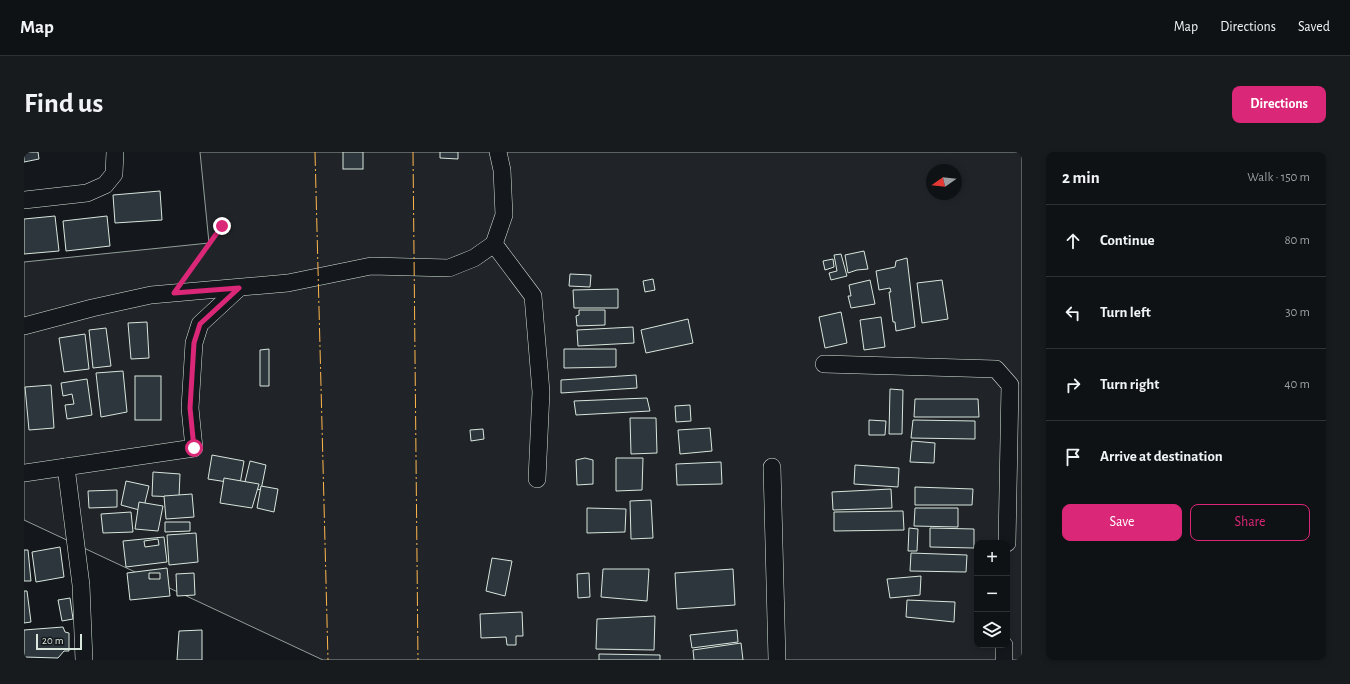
<!DOCTYPE html>
<html lang="en">
<head>
<meta charset="utf-8">
<style>
	body { margin:0; font-family:"Alegreya Sans",sans-serif; background:#181b1e; color:#f1f3f6 }
	.controls { position:absolute; right:12px; bottom:12px; display:grid; overflow:hidden; border-radius:8px; box-shadow:0 2px 6px #0003 }
	.controls button { width:36px; height:36px; display:grid; place-items:center; padding:0; border:0; border-bottom:1px solid #2f3234; background:#0f1215; color:#f1f3f6; font:20px sans-serif }
	.compass { position:absolute; left:902px; top:12px; width:36px; height:36px; border-radius:50%; background:#0f1215; box-shadow:0 2px 6px #0003; rotate:256deg }
	.scale { position:absolute; left:12px; bottom:10px; width:46px; box-sizing:border-box; padding-left:4px; border:2px solid #d8e6dc; border-top:0; font-size:11px; line-height:14px; white-space:nowrap; color:#d8e6dc; -webkit-text-stroke:3px #14181c; paint-order:stroke }
	.stop { position:absolute; width:12px; height:12px; margin:-9px; border:3px solid #db2777; border-radius:50%; background:#fff }
	.stop.end { background:#db2777; border-color:#fff; box-shadow:0 1px 4px #0008 }
	.list { margin:0; padding:0; list-style:none }
	h2 { display:flex; justify-content:space-between; align-items:center; height:52px; margin:0; padding:0 16px; font-size:17px }
	h2 small { font-size:13px; font-weight:400; color:#9b9ea0 }
	.list li { display:grid; grid-template-columns:26px 1fr auto; gap:12px; align-items:center; box-sizing:border-box; height:72px; padding:0 16px; border-top:1px solid #2f3234 }
	.list b { display:block; font-size:15px; white-space:nowrap }
	.list em { font-size:13px; font-style:normal; color:#9b9ea0 }
	.actions { display:flex; gap:8px; padding:12px 16px }
	.actions a { flex:1; padding:9px 0; border:1px solid #db2777; border-radius:8px; text-align:center; font-size:14px; color:#db2777 }
	.actions .main { background:#db2777; color:#fff }
	.icon { flex:none; width:22px; height:22px; fill:none; stroke:currentColor; stroke-width:2; stroke-linecap:round; stroke-linejoin:round }
	.map { position:relative; flex:none; width:998px; height:508px; overflow:hidden; border-radius:8px }
	header { display:flex; align-items:center; gap:24px; box-sizing:border-box; height:56px; padding:0 20px; background:#0f1215; border-bottom:1px solid #2f3234 }
	header strong { font-size:19px }
	nav { display:flex; gap:22px; margin-inline-start:auto; font-size:14px }
	.intro { display:flex; align-items:center; justify-content:space-between; box-sizing:border-box; height:96px; padding:0 24px }
	h1 { margin:0; font-size:28px }
	.button { padding:10px 18px; border-radius:8px; background:#db2777; color:#fff; font-size:14px; font-weight:700 }
	main { display:flex; gap:24px; padding:0 24px }
	aside { flex:1; background:#0f1215; border-radius:8px; box-shadow:0 2px 6px #0003 }
	.map>svg:first-child { display:block }
	.green { fill:#202428; stroke:#939e99; fill-rule:evenodd }
	.building { fill:#2c363c; stroke:#d8e6dc; fill-rule:evenodd }
	.lines { fill:none; stroke-linecap:round; stroke-linejoin:round }
	.minor-casing { stroke:#d8e6dc; stroke-width:18 }
	.path { stroke:#9da8a2; stroke-width:2.5; stroke-dasharray:3 2; stroke-linecap:butt }
	.minor { stroke:#14181c; stroke-width:17 }
	.power { stroke:#ffb74d; stroke-width:1; stroke-dasharray:14 3 2 3; stroke-linecap:butt }
	.route { stroke:#db2777; stroke-width:5 }
</style>
</head>
<body>
<header>
<strong>Map</strong>
<nav><a>Map</a><a>Directions</a><a>Saved</a></nav>
</header>
<div class="intro"><h1>Find us</h1><a class="button">Directions</a></div>
<main>
<div class="map">
<svg width="998" height="508" viewBox="0 0 998 508">
	<rect width="100%" height="100%" fill="#14181c"/>
	<path class="green" d="M176 0H998V508H299L0 368V110L185 91ZM908 18H932V42H908ZM953 391H983V493H953Z"/>
	<g class="building">
		<path d="M0 0H14L15 7 0 10Z"/>
		<rect x="319" y="0" width="20" height="17"/>
		<path d="M416 0H434V7L416 6Z"/>
		<path d="M136 39 138 68 91 71 89 43Z"/>
		<path d="M31 64 35 99 0 102V67Z"/>
		<path d="M83 64 86 94 42 99 39 69Z"/>
		<path d="M840 99 844 117 833 118 824 121 821 103Z"/>
		<path d="M817 102 823 124 807 128 805 121 813 119 810 103Z"/>
		<path d="M883 106 891 175 872 179 871 170H869L865 140H867L866 136 855 138 852 119 871 115 872 109Z"/>
		<path d="M809 107 810 115 801 118 799 109Z"/>
		<path d="M546 122 567 123 566 135 545 134Z"/>
		<path d="M629 127 631 138 621 140 619 129Z"/>
		<path d="M846 128 851 152 827 156 824 144H827L825 133Z"/>
		<path d="M918 128 924 167 898 171 893 131Z"/>
		<path d="M594 137V156H550L549 138Z"/>
		<path d="M555 158H581V173L553 174 552 164 555 163Z"/>
		<path d="M817 160 823 191 801 196 795 165Z"/>
		<path d="M857 165 861 195 840 198 836 168Z"/>
		<path d="M664 167 669 191 622 201 617 178Z"/>
		<path d="M123 170 125 206 107 207 104 171Z"/>
		<path d="M609 175 610 191 554 194 553 178Z"/>
		<path d="M82 176 87 214 69 216 65 178Z"/>
		<path d="M61 182 65 217 40 220 35 186Z"/>
		<path d="M245 197V234H236V198Z"/>
		<path d="M540 197H592V215L540 216Z"/>
		<path d="M99 219 103 260 77 265 72 221Z"/>
		<path d="M612 223 613 236 537 241V228Z"/>
		<rect x="111" y="224" width="26" height="44"/>
		<path d="M63 227 68 263 43 267 41 253 50 252 48 242 39 244 37 231Z"/>
		<path d="M27 233 30 276 5 278 1 235Z"/>
		<path d="M866 237 879 238 878 282H865Z"/>
		<path d="M623 246 626 259 552 263 550 249Z"/>
		<path d="M891 247H954L955 265H890Z"/>
		<path d="M666 253 667 269 652 270 651 254Z"/>
		<path d="M606 266H632L633 301 607 302Z"/>
		<path d="M845 268 862 269 861 283H845Z"/>
		<path d="M889 268 951 269V287L887 286Z"/>
		<path d="M686 276 688 299 656 302 654 278Z"/>
		<path d="M459 277 460 287 447 289 446 278Z"/>
		<path d="M888 289 911 291 910 311 886 310Z"/>
		<path d="M188 303 220 309 216 332 184 327Z"/>
		<path d="M561 306 569 308V332L553 333 552 308Z"/>
		<path d="M592 306H619L618 338 592 339Z"/>
		<path d="M226 309 242 313 237 338 220 334Z"/>
		<path d="M697 310 698 332 653 333 652 312Z"/>
		<path d="M831 313 875 316 874 335 830 332Z"/>
		<path d="M129 320 156 322 155 345 128 344Z"/>
		<path d="M200 326 235 332 228 356 196 351Z"/>
		<path d="M102 329 125 334 119 359 97 353Z"/>
		<path d="M237 334 254 337 250 360 233 356Z"/>
		<path d="M891 335 949 337 948 353H891Z"/>
		<path d="M867 337 868 356 809 358 808 340Z"/>
		<path d="M93 338V355L65 356 64 339Z"/>
		<path d="M168 342 170 365 142 367 140 344Z"/>
		<path d="M627 348 629 386 607 387 606 349Z"/>
		<path d="M115 350 139 354 134 379 111 377Z"/>
		<path d="M563 356 602 357 601 380 563 381Z"/>
		<path d="M891 356H934V375L890 374Z"/>
		<path d="M879 359 880 378 810 379V360Z"/>
		<path d="M107 360 109 380 79 381 77 362Z"/>
		<path d="M141 370H166V379L141 380Z"/>
		<path d="M885 376 894 377 893 399H884Z"/>
		<path d="M906 376 950 377V396L906 395Z"/>
		<path d="M172 381 174 410 145 413 143 383Z"/>
		<path d="M140 385 143 410 102 415 99 389ZM134 387 135 393 121 395 120 389Z"/>
		<path d="M36 395 40 425 12 430 8 400Z"/>
		<path d="M0 398H4L7 429H0Z"/>
		<path d="M887 401 943 403 942 420 886 419Z"/>
		<path d="M468 406 488 409 481 444 462 439Z"/>
		<path d="M143 416 146 444 106 448 103 421ZM125 421H136V427H125Z"/>
		<path d="M579 417H625L623 449 577 445Z"/>
		<path d="M709 417 711 453 653 457 651 421Z"/>
		<path d="M170 421 171 443 153 444 152 422Z"/>
		<path d="M565 421 566 445 554 446 553 422Z"/>
		<path d="M897 424 896 443 866 446 863 427Z"/>
		<path d="M0 439H3L7 470 0 471Z"/>
		<path d="M46 446 49 467 38 469 34 448Z"/>
		<path d="M883 448 931 450 930 470 882 465Z"/>
		<path d="M498 460 499 484H492V493H483L482 485 457 486 456 462Z"/>
		<path d="M631 464 630 498 572 497 573 467Z"/>
		<path d="M39 475 41 480 45 481V499H40L34 506 0 505V478Z"/>
		<path d="M178 478V508H153L155 479Z"/>
		<path d="M713 478 714 490 668 496 666 483Z"/>
		<path d="M717 491 719 508H670L669 498Z"/>
		<path d="M575 502 636 503V508H575Z"/>
	</g>
	<g class="lines">
		<g class="minor-casing">
			<g id="minor">
				<path d="M0 48 63 41 81 33 90 22 91 0"/>
				<path d="M470 92 480 63 478 18 474 0"/>
				<path d="M0 174 68 156 127 143 264 131 347 114 425 116 450 106 470 92 509 144 517 240 513 327"/>
				<path d="M800 212 972 217 986 233 983 391"/>
				<path d="M42 315 57 433 60 508"/>
				<path d="M748 315 753 508"/>
				<path d="M0 321 170 296 166 256 170 191 176 172 215 136"/>
				<path d="M980 508V493"/>
			</g>
		</g>
		<path class="path" d="M162 124 198 74"/>
		<use href="#minor" class="minor"/>
		<g class="power">
			<path d="M291 0 304 508"/>
			<path d="M389 0 394 508"/>
		</g>
	</g>
	<g class="lines">
		<path class="route" d="M170 296 166 256 170 191 176 172 215 136 150 141 198 74"/>
	</g>
</svg>
<div class="controls">
<button>+</button>
<button>−</button>
<button><svg class="icon" aria-label="layers" viewBox="0 0 24 24"><path d="M12 4l9 5-9 5-9-5zM3 14l9 5 9-5"/></svg></button>
</div>
<svg class="compass" viewBox="-18 -18 36 36"><path d="M0-13l5 13h-10z" fill="#e53935"/><path d="M0 13l5-13h-10z" fill="#9b9ea0"/></svg>
<div class="scale">20 m</div>
<div class="stop" style="left:170px;top:296px"></div>
<div class="stop end" style="left:198px;top:74px"></div>
</div>
<aside>
<h2>2 min<small>Walk · 150 m</small></h2>
<ul class="list">
<li><svg class="icon" aria-label="ahead" viewBox="0 0 24 24"><path d="M12 20V5M6 11l6-6 6 6"/></svg><div><b>Continue</b></div><em>80 m</em></li>
<li><svg class="icon" aria-label="left" viewBox="0 0 24 24"><path d="M17 20v-9H6M10 6l-5 5 5 5"/></svg><div><b>Turn left</b></div><em>30 m</em></li>
<li><svg class="icon" aria-label="right" viewBox="0 0 24 24"><path d="M7 20v-9h11M14 6l5 5-5 5"/></svg><div><b>Turn right</b></div><em>40 m</em></li>
<li><svg class="icon" aria-label="arrive" viewBox="0 0 24 24"><path d="M6 21V4h12l-3 4 3 4H6"/></svg><div><b>Arrive at destination</b></div></li>
</ul>
<div class="actions"><a class="main">Save</a><a>Share</a></div>
</aside>
</main>
</body>
</html>
